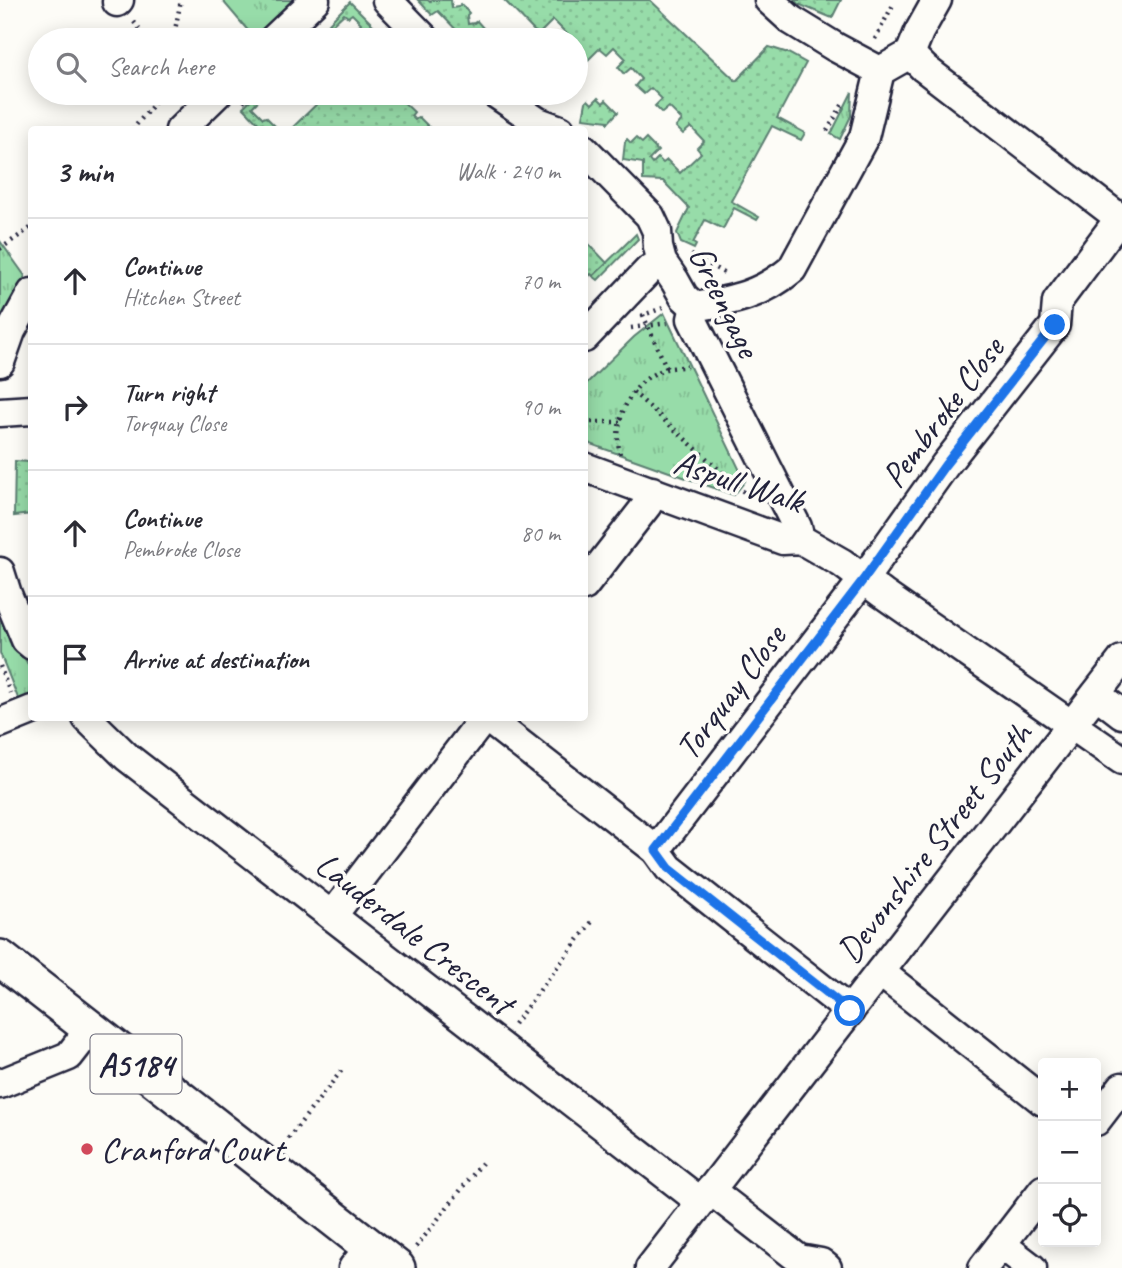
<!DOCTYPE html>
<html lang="en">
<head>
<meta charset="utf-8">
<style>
	body { margin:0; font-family:Caveat,sans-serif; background:#f7f7f7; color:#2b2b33 }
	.controls { position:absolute; right:21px; bottom:21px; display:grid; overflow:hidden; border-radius:7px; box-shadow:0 4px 18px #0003 }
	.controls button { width:63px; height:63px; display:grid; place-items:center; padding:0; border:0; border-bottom:2px solid #e1e1e2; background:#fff; color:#2b2b33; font:35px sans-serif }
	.stop { position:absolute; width:21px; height:21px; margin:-16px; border:5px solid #1a73e8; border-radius:50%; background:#fff }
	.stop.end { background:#1a73e8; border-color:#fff; box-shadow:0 2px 7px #0008 }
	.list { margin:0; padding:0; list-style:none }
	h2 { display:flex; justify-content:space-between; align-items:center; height:91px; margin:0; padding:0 28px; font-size:30px }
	h2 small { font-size:23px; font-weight:400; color:#7c7c81 }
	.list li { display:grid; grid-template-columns:46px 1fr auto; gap:21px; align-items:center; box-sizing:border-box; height:126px; padding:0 28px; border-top:2px solid #e1e1e2 }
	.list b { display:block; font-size:26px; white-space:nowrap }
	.list p { margin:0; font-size:23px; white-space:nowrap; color:#7c7c81 }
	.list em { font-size:23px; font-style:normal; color:#7c7c81 }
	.icon { flex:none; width:38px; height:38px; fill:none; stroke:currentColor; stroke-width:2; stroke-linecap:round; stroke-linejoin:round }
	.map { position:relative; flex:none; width:1122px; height:1268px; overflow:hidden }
	.search { position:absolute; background:#fff; box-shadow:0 4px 18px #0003; left:28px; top:28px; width:560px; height:77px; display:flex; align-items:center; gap:18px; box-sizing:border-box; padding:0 24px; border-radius:38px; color:#7c7c81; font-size:26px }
	.panel { position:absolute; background:#fff; box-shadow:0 4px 18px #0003; left:28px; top:126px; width:560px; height:595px; border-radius:7px }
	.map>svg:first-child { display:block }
	.grass { fill:url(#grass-tufts); stroke:#5c7f72; stroke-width:2 }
	.garden { fill:url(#garden-dots); stroke:#5c7f72; stroke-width:2 }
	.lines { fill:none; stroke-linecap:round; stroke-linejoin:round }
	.minor-casing { stroke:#22223b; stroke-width:33 }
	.major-casing { stroke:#22223b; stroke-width:40 }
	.path { stroke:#22223b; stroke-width:4.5; stroke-dasharray:2 5; stroke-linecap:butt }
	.minor { stroke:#fdfcf7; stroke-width:28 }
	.major { stroke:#fdfcf7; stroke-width:35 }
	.route { stroke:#1a73e8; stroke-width:9 }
	.poi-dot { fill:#d1495b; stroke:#fdfcf7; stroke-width:2.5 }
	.labels { text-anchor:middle; stroke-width:7; stroke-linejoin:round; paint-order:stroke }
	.shield { fill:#fdfcf7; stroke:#646373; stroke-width:2 }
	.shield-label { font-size:33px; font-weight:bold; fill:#22223b }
	.street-label { font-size:35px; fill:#22223b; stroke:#fdfcf7 }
	.poi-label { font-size:35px; fill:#22223b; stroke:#fdfcf7; text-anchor:start }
</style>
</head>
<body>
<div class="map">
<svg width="1122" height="1268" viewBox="0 0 1122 1268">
	<defs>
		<pattern id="grass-tufts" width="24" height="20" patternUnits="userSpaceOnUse" patternTransform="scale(1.75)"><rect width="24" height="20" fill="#97dca9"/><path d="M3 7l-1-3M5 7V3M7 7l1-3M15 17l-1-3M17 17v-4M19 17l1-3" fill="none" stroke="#82bc92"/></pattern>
		<pattern id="garden-dots" width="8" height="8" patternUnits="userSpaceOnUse" patternTransform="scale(1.75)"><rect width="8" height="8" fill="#97dca9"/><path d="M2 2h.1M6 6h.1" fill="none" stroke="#82bc92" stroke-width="1.8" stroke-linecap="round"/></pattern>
	</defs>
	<rect width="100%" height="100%" fill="#fdfcf7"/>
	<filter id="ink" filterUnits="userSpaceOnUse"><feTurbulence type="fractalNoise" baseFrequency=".0143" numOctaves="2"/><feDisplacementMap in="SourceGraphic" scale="14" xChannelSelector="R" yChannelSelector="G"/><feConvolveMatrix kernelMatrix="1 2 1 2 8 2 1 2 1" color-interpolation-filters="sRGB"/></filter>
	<g filter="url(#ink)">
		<g class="grass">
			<path d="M222 0H297L256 40Z"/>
			<path d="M852 92 851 116 840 139 831 134Z"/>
			<path d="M636 234 638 239 598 280 593 276Z"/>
			<path d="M0 241 25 276 0 328Z"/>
			<path d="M664 313 745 481 734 495 585 442V385L634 337Z"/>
			<path d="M0 622 9 629 31 670V697L20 703 0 653Z"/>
		</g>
		<g class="garden">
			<path d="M418 0H428L430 2 432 0H451L452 8 458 7 461 4 469 13 467 15 468 24 474 23 477 21 484 29 482 31 483 40 490 39 493 37 496 40H466L438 11 432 15Z"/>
			<path d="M504 0H650L736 81 769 47 788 53 806 63 777 118 805 133 801 140 772 126 731 201 759 217 757 220 734 208 723 229 705 220 693 243 696 245 694 249 681 243 677 233 689 208 663 181 643 180V163L623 160 625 142 627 139 631 143 636 138 642 143 646 139 658 151 649 160 652 164 658 158 663 163 667 160 680 173 701 153 697 148 704 141 691 127 683 134 676 127 682 120 669 107 662 113 655 106 662 99 651 88 644 94 635 86 641 79 631 68 624 74 618 67 626 59 614 47 607 54 600 48 577 71 578 73 576 74V62L585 54 576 43V40H573L553 20 538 35Z"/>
			<path d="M794 0H841L832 18 798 4Z"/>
			<path d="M350 2 388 40H372L358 27 361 23 352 14 348 17 344 14 332 25 329 23Z"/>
			<path d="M258 93H266L252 107 263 118 266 117 278 129H264L243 107Z"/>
			<path d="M328 93H394L414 112 411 116 415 120 419 117 431 129H291Z"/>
			<path d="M598 98 603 103 606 100 618 112 608 123V121L583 118 586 102 588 100 592 104Z"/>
			<path d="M585 240 607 263 593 276 591 274 589 276 585 271Z"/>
			<path d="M15 461 31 462V514L14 516Z"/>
		</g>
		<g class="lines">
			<g class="minor-casing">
				<g id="minor">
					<path d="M387 0 426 40"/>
					<path d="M769 0 791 20 835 47 880 71"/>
					<path d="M117 2 119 0"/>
					<path d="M273 40 315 0"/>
					<path d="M910 54 924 68 1122 220"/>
					<path d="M495 93 538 122 560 130"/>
					<path d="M180 130 218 93"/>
					<path d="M584 149 650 216 657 231 658 247 662 262 675 281 684 297 695 307"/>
					<path d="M695 307C734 300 761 295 792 269L864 137 880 71 910 54 919 32 937 0"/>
					<path d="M695 307 692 319 797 527 800 539"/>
					<path d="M584 338 649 270 662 262"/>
					<path d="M0 362 11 331 32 293"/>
					<path d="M0 412 32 410"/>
					<path d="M584 467 783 540 800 539 842 563 883 594 1122 760"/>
					<path d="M0 572 7 594 26 640 32 645"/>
					<path d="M584 586 647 505 652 491"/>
					<path d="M1096 694 1122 714"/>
					<path d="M87 718 127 757 701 1202"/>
					<path d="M487 718 656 850 669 868 850 1011"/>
					<path d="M0 723 32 710"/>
					<path d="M656 850 863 580 945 465 1055 325 1057 302 1120 218"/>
					<path d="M332 916 484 718"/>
					<path d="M880 972 1043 1101"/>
					<path d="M0 1084 69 1056 90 1029"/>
					<path d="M1096 1121 1122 1087"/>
					<path d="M710 1190 799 1259 821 1263 827 1268"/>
					<path d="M1002 1245 1032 1268"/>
					<path d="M353 1268 370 1247"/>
					<path d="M650 1268 1122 660"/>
					<path d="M983 1268 1043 1190"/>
				</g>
			</g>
			<g class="major-casing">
				<path id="major" d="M0 958 397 1268"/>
			</g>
			<g class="path">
				<path d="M134 22 149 40"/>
				<path d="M875 39 894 3"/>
				<path d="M173 40 181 0"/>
				<path d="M243 102 252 93"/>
				<path d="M132 130 163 93"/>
				<path d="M827 131 844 102"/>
				<path d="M0 249 32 227"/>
				<path d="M691 255 726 274"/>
				<path d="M663 308 643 315 667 369"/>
				<path d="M631 328 668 323"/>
				<path d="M633 392 746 494"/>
				<path d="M584 422H620"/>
				<path d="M620 454C612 422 630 383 660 371 668 367 679 368 687 366"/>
				<path d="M0 666 10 693"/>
				<path d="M514 1024 594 919"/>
				<path d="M284 1144 342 1070"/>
				<path d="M416 1247 482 1163"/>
			</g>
			<use href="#minor" class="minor"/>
			<use href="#major" class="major"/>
		</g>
	</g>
	<g class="lines" filter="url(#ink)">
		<path class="route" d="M850 1011 669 868 656 850 863 580 945 465 1055 325"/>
	</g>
	<circle class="poi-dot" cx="87" cy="1149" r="7"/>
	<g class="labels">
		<rect class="shield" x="90.5" y="1034.5" width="91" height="59" rx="5"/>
		<g class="shield-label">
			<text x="136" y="1076">A5184</text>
		</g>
		<g class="street-label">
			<text transform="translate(725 301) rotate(64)" y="12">Greengage</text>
			<text transform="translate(942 412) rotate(-53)" y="12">Pembroke Close</text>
			<text transform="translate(739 481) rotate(18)" y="12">Aspull Walk</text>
			<text transform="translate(730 692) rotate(-53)" y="12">Torquay Close</text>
			<text transform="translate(934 842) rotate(-52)" y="12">Devonshire Street South</text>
			<text transform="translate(415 933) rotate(38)" y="12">Lauderdale Crescent</text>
		</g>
		<g class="poi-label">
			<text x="101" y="1161">Cranford Court</text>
		</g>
	</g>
</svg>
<div class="controls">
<button>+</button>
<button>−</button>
<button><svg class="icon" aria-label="locate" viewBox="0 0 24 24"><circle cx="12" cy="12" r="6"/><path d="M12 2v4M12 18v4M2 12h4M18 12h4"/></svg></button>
</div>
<div class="stop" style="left:850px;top:1011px"></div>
<div class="stop end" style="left:1055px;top:325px"></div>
<div class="search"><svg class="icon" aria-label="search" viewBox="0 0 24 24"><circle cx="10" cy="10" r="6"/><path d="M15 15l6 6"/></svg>Search here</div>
<section class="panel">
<h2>3 min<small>Walk · 240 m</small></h2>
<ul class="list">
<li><svg class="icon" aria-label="ahead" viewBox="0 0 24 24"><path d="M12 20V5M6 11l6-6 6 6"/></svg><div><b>Continue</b><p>Hitchen Street</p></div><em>70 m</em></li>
<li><svg class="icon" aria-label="right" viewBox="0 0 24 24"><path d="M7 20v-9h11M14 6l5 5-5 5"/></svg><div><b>Turn right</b><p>Torquay Close</p></div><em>90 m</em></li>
<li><svg class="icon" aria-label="ahead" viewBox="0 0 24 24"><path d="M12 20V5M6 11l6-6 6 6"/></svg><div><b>Continue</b><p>Pembroke Close</p></div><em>80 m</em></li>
<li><svg class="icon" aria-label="arrive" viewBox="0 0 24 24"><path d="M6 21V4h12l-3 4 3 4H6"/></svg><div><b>Arrive at destination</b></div></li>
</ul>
</section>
</div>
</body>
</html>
